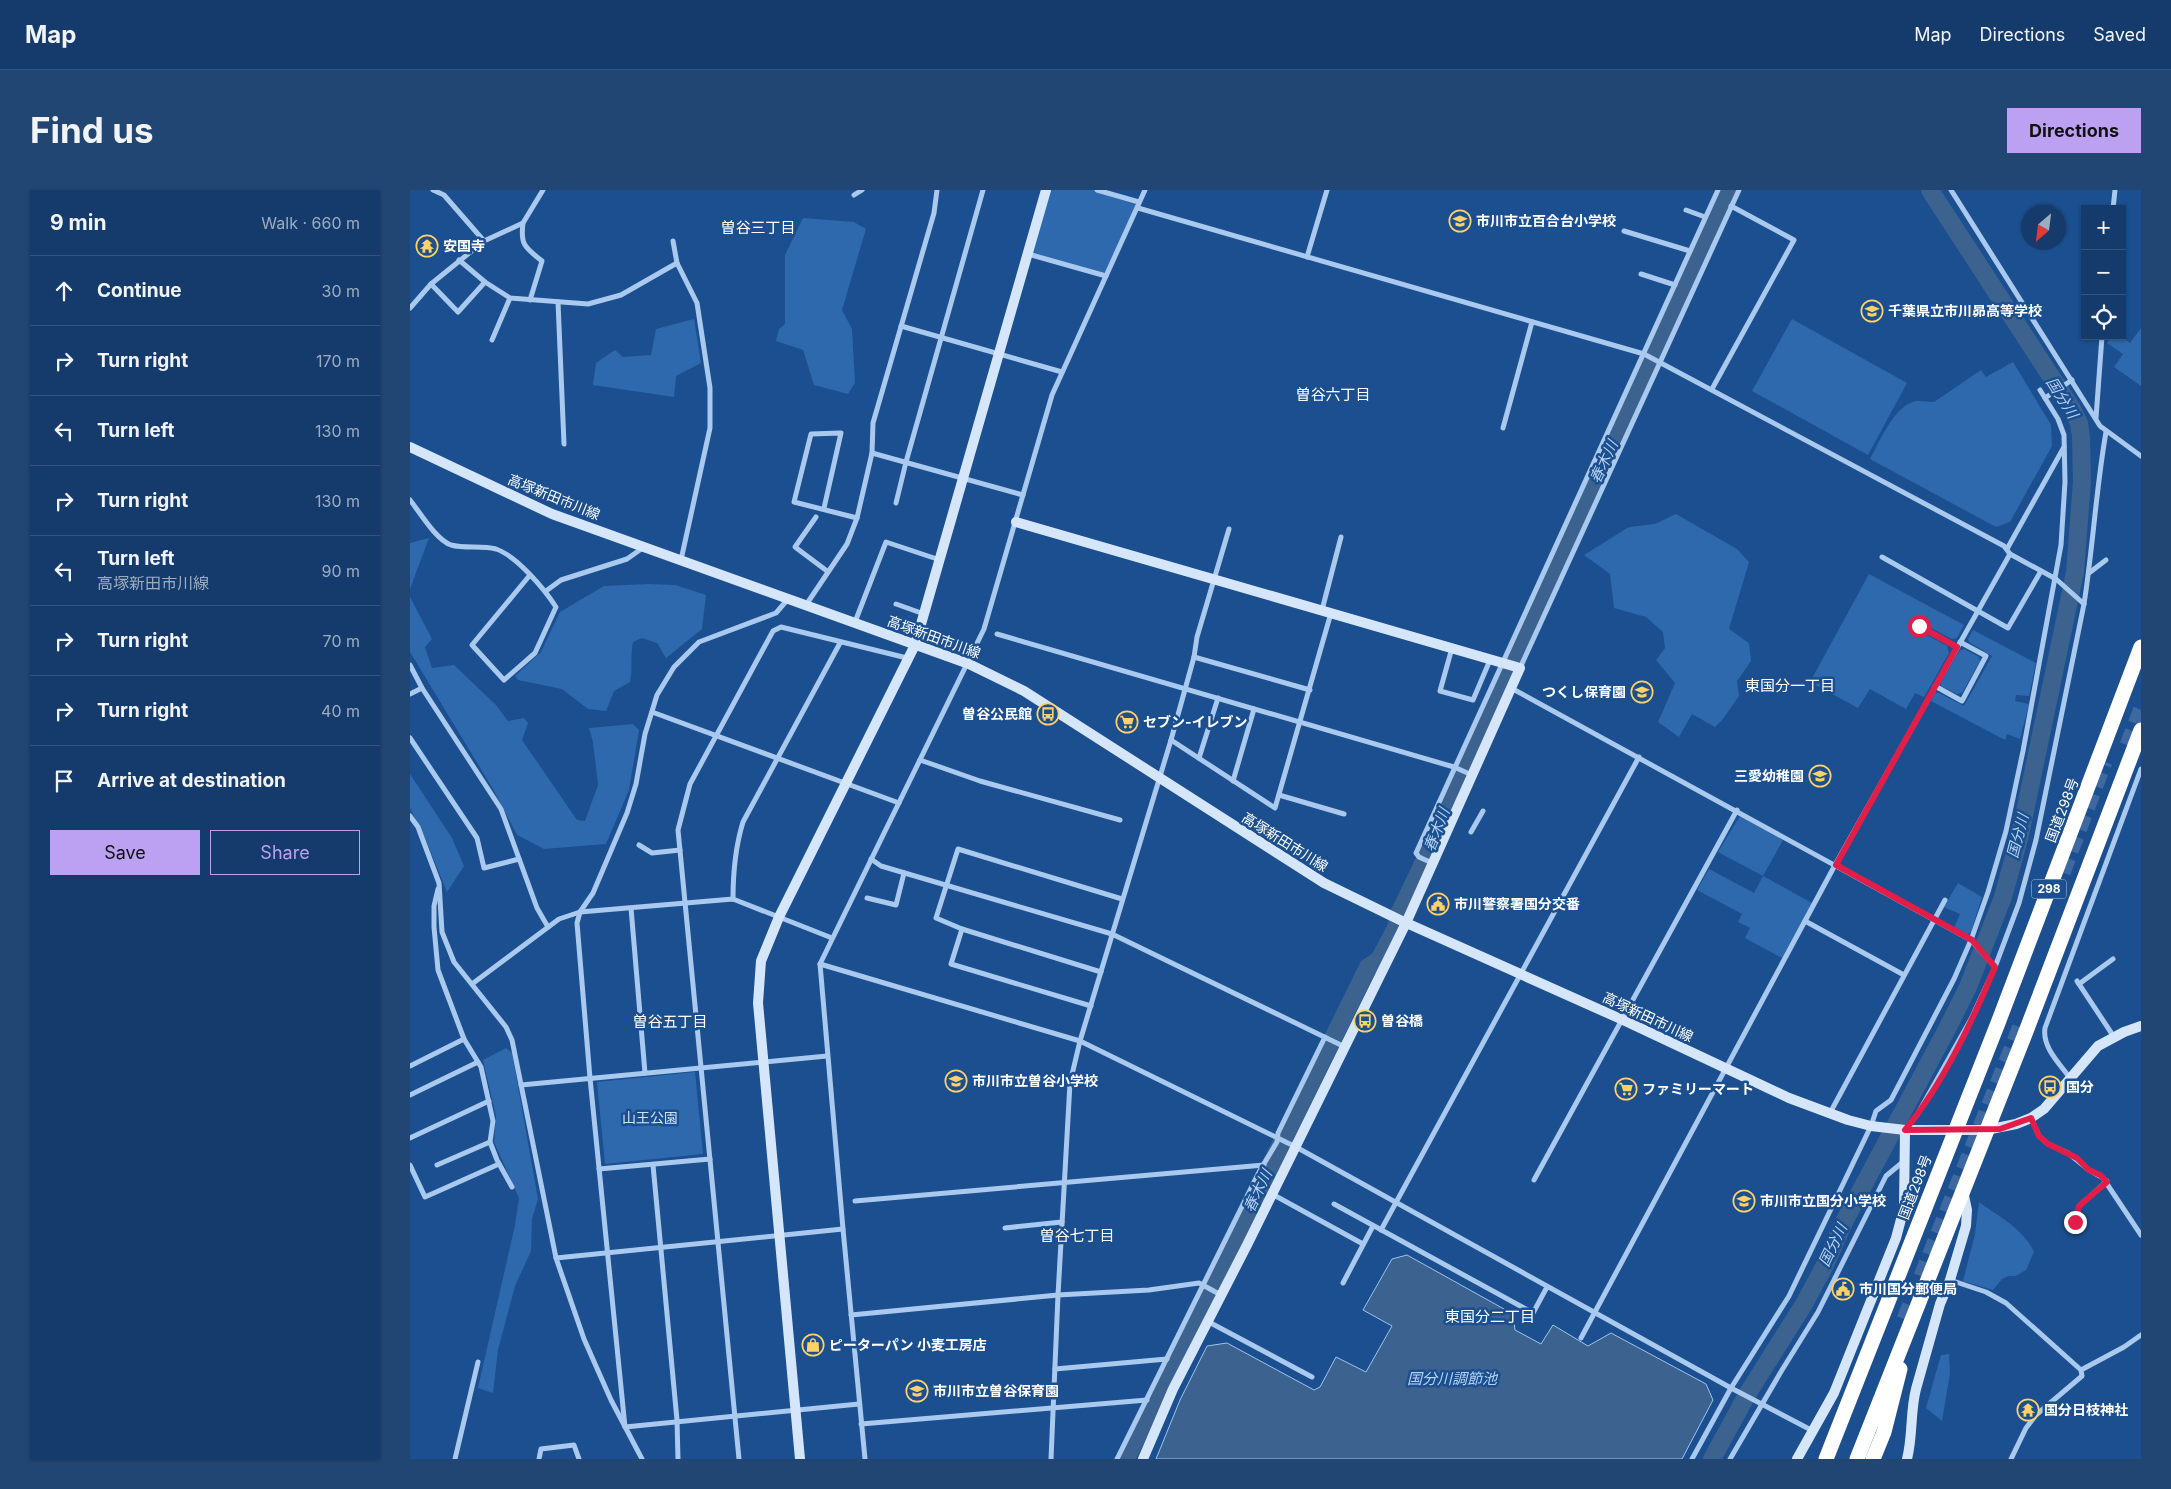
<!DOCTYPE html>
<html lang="en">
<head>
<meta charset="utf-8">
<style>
	body { margin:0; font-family:Inter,"Noto Sans JP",sans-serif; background:#214673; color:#f1f3f6 }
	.controls { position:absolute; right:15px; top:15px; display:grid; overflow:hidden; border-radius:0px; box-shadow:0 1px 4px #0004 }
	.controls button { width:45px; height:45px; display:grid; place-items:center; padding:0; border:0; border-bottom:1px solid #33557e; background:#143b6b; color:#f1f3f6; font:25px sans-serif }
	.compass { position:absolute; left:1611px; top:15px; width:45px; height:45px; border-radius:50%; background:#143b6b; box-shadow:0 1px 4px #0004; rotate:208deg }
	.stop { position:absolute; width:15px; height:15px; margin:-11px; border:4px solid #e11d48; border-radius:50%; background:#fff }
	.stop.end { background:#e11d48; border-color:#fff; box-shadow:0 1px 5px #0008 }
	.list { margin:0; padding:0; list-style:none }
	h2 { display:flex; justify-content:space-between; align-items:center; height:65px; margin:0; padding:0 20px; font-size:21px }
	h2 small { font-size:16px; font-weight:400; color:#9dadc1 }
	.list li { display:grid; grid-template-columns:32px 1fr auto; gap:15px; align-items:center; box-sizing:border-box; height:70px; padding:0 20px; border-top:1px solid #33557e }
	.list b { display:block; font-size:19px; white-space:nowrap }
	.list p { margin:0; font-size:16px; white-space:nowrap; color:#9dadc1 }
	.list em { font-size:16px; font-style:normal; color:#9dadc1 }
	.actions { display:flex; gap:10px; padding:15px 20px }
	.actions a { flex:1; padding:11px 0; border:1px solid #bca0f2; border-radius:0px; text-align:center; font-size:18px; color:#bca0f2 }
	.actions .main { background:#bca0f2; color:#111 }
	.icon { flex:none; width:28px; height:28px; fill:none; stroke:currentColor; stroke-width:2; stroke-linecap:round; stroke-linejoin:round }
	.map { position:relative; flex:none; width:1731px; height:1269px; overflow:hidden; border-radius:0px }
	header { display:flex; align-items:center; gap:30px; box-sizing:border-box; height:70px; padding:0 25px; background:#143b6b; border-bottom:1px solid #33557e }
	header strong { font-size:24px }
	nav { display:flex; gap:28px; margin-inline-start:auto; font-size:18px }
	.intro { display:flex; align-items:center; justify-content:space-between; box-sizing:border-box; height:120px; padding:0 30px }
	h1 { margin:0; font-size:35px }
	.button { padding:12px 22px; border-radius:0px; background:#bca0f2; color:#111; font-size:18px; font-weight:700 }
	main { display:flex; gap:30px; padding:0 30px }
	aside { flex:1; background:#143b6b; border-radius:0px; box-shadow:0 1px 4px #0004 }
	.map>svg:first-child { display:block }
	.green { fill:#2e69ad }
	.water { fill:#3c6290; stroke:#9cc4f0 }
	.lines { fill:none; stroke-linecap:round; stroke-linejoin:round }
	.river { stroke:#3c6290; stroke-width:18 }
	.highway-tunnel { stroke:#3d69a0; stroke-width:15; stroke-dasharray:15 8; stroke-linecap:butt }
	.street { stroke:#a9c9ee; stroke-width:5 }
	.secondary { stroke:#d6e6fa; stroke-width:10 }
	.highway { stroke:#fff; stroke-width:15 }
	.route { stroke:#e11d48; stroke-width:6 }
	.labels { text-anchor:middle; stroke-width:5; stroke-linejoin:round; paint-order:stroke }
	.shield { fill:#1b4f8f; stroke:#bbcadd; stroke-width:1 }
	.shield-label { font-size:12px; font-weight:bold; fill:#fff }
	.poi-label { font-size:14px; font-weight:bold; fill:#fff; stroke:#1b4f8f; text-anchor:start }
	.street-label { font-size:14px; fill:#fff; stroke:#1b4f8f }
	.park-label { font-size:14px; fill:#cfe3fa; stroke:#1b4f8f }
	.neighbourhood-label { font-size:15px; fill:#fff; stroke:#1b4f8f }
	.water-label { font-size:15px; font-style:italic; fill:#b5d3f5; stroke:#1b4f8f }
</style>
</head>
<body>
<header>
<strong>Map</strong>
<nav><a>Map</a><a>Directions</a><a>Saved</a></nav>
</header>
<div class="intro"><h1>Find us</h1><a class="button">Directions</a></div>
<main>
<aside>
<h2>9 min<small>Walk · 660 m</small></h2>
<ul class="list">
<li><svg class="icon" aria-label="ahead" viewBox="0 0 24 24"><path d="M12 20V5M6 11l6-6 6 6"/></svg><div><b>Continue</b></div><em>30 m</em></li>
<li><svg class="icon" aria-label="right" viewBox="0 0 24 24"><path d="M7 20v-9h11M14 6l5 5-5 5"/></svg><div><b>Turn right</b></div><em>170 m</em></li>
<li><svg class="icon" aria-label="left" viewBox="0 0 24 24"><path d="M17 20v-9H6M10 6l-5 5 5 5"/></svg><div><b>Turn left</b></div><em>130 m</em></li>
<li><svg class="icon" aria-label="right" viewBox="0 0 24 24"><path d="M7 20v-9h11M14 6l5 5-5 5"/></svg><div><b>Turn right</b></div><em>130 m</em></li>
<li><svg class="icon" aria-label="left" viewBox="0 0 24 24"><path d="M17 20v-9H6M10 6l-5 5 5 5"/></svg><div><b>Turn left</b><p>高塚新田市川線</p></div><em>90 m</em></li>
<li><svg class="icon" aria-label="right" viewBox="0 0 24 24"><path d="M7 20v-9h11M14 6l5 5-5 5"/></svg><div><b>Turn right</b></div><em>70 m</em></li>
<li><svg class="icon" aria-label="right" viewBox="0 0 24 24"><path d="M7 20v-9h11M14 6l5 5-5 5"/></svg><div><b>Turn right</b></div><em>40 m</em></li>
<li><svg class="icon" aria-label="arrive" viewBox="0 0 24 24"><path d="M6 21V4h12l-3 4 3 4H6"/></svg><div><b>Arrive at destination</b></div></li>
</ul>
<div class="actions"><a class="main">Save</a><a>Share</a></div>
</aside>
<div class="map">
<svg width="1731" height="1269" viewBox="0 0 1731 1269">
	<rect width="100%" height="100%" fill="#1b4f8f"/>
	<g class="green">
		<path d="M636 0H686L729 12 696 86 618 64Z"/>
		<path d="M393 28 444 32 456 39 432 120 442 139 445 193 438 204 404 195 393 160 366 151 369 139 375 134V65Z"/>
		<path d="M284 129 291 173 266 186 264 207 183 195 186 173 205 160 213 167 241 165 246 139Z"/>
		<path d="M1382 129 1497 193 1458 265 1342 201Z"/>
		<path d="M1731 138V196L1704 177 1713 164 1697 153 1701 146H1711L1720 153Z"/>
		<path d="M1603 172 1641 235 1642 256 1600 332 1586 337 1460 269C1470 251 1481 223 1500 213 1507 209 1516 212 1524 212L1571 180 1576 187Z"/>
		<path d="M1266 324 1327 359 1339 372 1319 439 1339 453 1341 471 1327 491 1329 506 1313 529 1305 537 1282 524 1269 547 1248 532 1265 493 1246 470 1255 458 1253 442 1236 427 1204 418 1200 384 1174 365 1219 337 1245 334Z"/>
		<path d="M19 348 0 399V353Z"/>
		<path d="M1459 384 1554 435 1547 448 1542 449 1509 432 1506 439 1537 456 1539 463 1514 507 1505 503 1496 519 1460 499 1448 518 1400 492Z"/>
		<path d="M239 394 265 395 296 405 292 439 256 468 247 453 232 448 223 452C220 466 223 478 220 492L204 501 196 521 178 519 152 499 108 490 105 486 131 462 150 422 194 396Z"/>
		<path d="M0 407 22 449 15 457 22 478 44 475 86 515 98 531 114 528 118 533 112 550 167 630 175 631 188 595 183 552 179 538 223 534 229 540 219 600 196 654 134 659 107 645 83 599 0 462Z"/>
		<path d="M1563 440 1626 473 1619 506 1606 505 1605 511 1619 514 1610 549 1597 544 1595 550 1521 511 1525 503H1529L1554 516 1582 466 1559 452 1558 449Z"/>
		<path d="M1554 459 1569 467 1570 471 1552 503 1547 504 1531 496V493L1549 461Z"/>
		<path d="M0 584 42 648 54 676 37 702 15 648 0 618Z"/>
		<path d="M1330 626 1373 650 1353 686 1402 713 1372 768 1335 748 1340 738 1328 732 1332 724 1287 700 1299 679 1344 703 1353 686 1308 662Z"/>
		<path d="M1548 693 1572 707 1561 742 1556 745 1544 738 1550 724 1534 717Z"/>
		<path d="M96 858 102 863 128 1009 122 1029 121 1061 105 1096 88 1160 83 1203 68 1198 105 1035 109 1008 84 952 86 926 73 870Z"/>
		<path d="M285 882 293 964 195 974 187 892Z"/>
		<path d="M1569 1012C1588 1026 1615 1040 1624 1062L1616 1080 1606 1086H1598L1592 1089 1583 1100 1553 1091 1565 1044Z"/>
		<path d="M1539 1164 1540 1183 1532 1231 1516 1218 1531 1165Z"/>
	</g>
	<path class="water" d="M997 1065 1103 1124 1105 1140 1131 1154 1143 1135 1178 1156 1201 1143 1296 1194 1303 1210 1272 1269H746L770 1210 797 1156 817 1153 904 1200 910 1197 926 1167 956 1182 982 1136 953 1120 982 1069Z"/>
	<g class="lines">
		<g class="river">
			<path d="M716 1269 958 777 969 770 986 738 989 724 1021 657V650L1168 325 1319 0"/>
			<path d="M1302 1269 1338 1203 1394 1114 1414 1077 1435 1030 1537 839 1558 797 1593 707 1610 645 1665 382 1672 291 1671 248 1669 233 1662 219 1520 0"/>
		</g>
		<g class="highway-tunnel">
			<path d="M1717 555 1731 519"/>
			<path d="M1645 704 1695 572"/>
			<path d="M1494 1129 1610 836"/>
		</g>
		<g class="street">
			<path d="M23 0 34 5 74 51"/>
			<path d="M687 0 729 12"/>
			<path d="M1541 0 1690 236 1731 266"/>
			<path d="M444 5 452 0"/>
			<path d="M728 18 1234 164 1594 356 1600 364 1646 389 1674 414"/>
			<path d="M1703 19 1705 0"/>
			<path d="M1276 20 1295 27"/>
			<path d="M113 33C110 56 116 58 132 71L120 110"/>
			<path d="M1214 41 1280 61"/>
			<path d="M263 51 267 73"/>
			<path d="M618 64 696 86"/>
			<path d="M897 67 917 0"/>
			<path d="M49 70 75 92 100 108 178 114 211 105 267 73 287 113 300 198V238L271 370"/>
			<path d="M1231 84 1265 95"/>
			<path d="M21 94 48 122 75 92"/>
			<path d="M148 112 154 254"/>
			<path d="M0 118 21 94 74 51 113 33 133 0"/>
			<path d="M491 136 652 182"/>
			<path d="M82 150 100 108"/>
			<path d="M1302 199 1384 50 1321 16"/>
			<path d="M1635 208 1662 190"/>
			<path d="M1686 228 1692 146"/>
			<path d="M1093 238 1122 132"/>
			<path d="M462 263 613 305"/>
			<path d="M0 310C9 321 26 350 41 355 55 359 72 355 86 359 107 366 135 400 146 417L125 463 94 490 62 455 120 385"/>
			<path d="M486 313 496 272 573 0"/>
			<path d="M414 318 431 243 401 244 384 312 447 328"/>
			<path d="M406 327 385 357 417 381"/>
			<path d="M1597 359 1654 257"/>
			<path d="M1472 367 1598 438 1631 381"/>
			<path d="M1679 383 1696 370"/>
			<path d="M136 401 151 390 217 369 234 357"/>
			<path d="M486 414 514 424"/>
			<path d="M396 415 437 354 447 328 462 263 463 233 524 23 527 0"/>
			<path d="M912 420 931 347"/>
			<path d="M445 432 476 352 530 370"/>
			<path d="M1509 436 1547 457"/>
			<path d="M587 444 1044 577 1062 585"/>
			<path d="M1042 458 1030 501 1063 510 1080 470"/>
			<path d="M784 467 900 500"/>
			<path d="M0 475 12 498 91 619 127 718 138 737"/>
			<path d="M1110 478 1329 0"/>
			<path d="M1525 496 1552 511 1576 466 1550 452"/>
			<path d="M1101 498 1561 750 1585 777"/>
			<path d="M0 504 12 498"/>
			<path d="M242 522 489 613"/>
			<path d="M0 548 67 648 74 678 109 669"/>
			<path d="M761 550 865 618 921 423"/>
			<path d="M789 568 808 508"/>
			<path d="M510 570 570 591 710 630"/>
			<path d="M823 591 844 519"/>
			<path d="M869 605 934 624"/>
			<path d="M0 626 8 637 29 693 32 742 44 772 96 837 102 850 146 1068 174 1149 201 1210 232 1269"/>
			<path d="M1061 642 1073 621"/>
			<path d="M229 655 242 663 270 660"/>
			<path d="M461 669 471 676 702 744 935 857"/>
			<path d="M1022 673 1009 667 1006 663 1308 0"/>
			<path d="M28 699 24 716V737L28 780 54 849 71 877 83 931 80 952 87 970 102 997"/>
			<path d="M457 708 486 715 494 683"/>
			<path d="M323 709C323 681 325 658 333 632L430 453"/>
			<path d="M221 718 235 883"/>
			<path d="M1395 731 1494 785"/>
			<path d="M552 739 541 774 681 816"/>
			<path d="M410 774 670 851 886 957 1321 1198 1403 1241"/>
			<path d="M691 782 552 739 526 728 548 659 712 709"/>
			<path d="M1667 791 1704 847"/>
			<path d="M62 794 149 729 170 722 323 709 422 748"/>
			<path d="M1669 794 1703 769"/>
			<path d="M0 876 54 849"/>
			<path d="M1660 888C1649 873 1632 857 1635 838L1731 579"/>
			<path d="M111 895 417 866"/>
			<path d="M0 905 68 872"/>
			<path d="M1420 923 1535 710"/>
			<path d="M1621 928 1629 946 1638 954 1658 963 1679 980 1693 988 1731 1045"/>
			<path d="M1495 940 1507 925 1561 829 1585 777 1609 713 1626 650 1674 414C1683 357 1686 299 1696 242"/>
			<path d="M0 948 79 911"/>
			<path d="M0 975 15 1007 89 974"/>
			<path d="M27 975 80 952"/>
			<path d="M243 975 267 1230 268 1269"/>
			<path d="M189 979 300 969"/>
			<path d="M1124 990 1327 620"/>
			<path d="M862 1004 953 1054"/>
			<path d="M445 1011 854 975"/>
			<path d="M924 1014 1123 1123 1137 1097"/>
			<path d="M1665 1032 1669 1016 1697 991"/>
			<path d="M595 1038 652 1032"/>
			<path d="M971 1040 1229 567"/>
			<path d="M146 1068 433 1039"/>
			<path d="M1540 1090 1576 1102 1596 1113 1671 1180 1714 1157 1731 1145"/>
			<path d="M933 1093 963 1036"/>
			<path d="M441 1125 648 1105 739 1100 789 1093 811 1105"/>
			<path d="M797 1131 902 1187"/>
			<path d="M1171 1148 1425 675 1600 364"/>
			<path d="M645 1179 757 1169"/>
			<path d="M451 1234 737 1210"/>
			<path d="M215 1237 180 888 167 733 170 722 183 703 217 623 226 594 235 544 247 505 264 477 289 452 366 423 378 409"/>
			<path d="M215 1237 449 1214"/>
			<path d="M45 1269 68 1172"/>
			<path d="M129 1269 131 1259 164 1255 169 1269"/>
			<path d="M329 1269 268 640 280 594 363 441 371 437 497 468"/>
			<path d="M455 1269 433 1039 410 774 574 439 642 205 735 0"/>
			<path d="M641 1269 648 1105 660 893 670 851 761 550 784 467 787 447 819 339"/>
			<path d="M707 1269 849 982 867 952 868 943 915 847"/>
			<path d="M1282 1269 1321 1198 1379 1106 1461 936 1466 921 1481 910 1544 789 1561 750 1578 702 1596 641 1613 561 1651 355 1655 292 1654 245 1648 229 1630 200"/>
			<path d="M1320 1269 1372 1180 1408 1122 1476 986 1494 971"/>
			<path d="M1601 1269 1616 1238 1626 1225 1672 1186 1671 1180"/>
		</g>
		<g class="secondary">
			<path d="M0 257 142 324 559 474 614 501 914 693 992 731 1213 830 1379 908 1438 930 1461 936 1495 940H1576L1606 934 1621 928 1634 919 1688 856 1714 842 1731 836"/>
			<path d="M606 332 1110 478 996 733 837 1055 763 1199 733 1269"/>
			<path d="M390 1269 348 813 351 771 369 727 505 455 636 0"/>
			<path d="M1387 1269 1424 1203 1486 1048 1494 1018 1495 940"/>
			<path d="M1497 1269C1503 1246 1500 1222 1506 1199L1530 1114 1540 1090 1556 1036 1557 1020 1553 1001"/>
		</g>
		<g class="highway">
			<path d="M1416 1269 1588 833 1731 457"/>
			<path d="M1447 1269 1615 844 1731 540"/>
			<path d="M1463 1269 1474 1242 1490 1179"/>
		</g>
	</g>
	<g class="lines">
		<path class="route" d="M1509 436 1547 457 1426 675 1562 750 1585 777C1562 832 1533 894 1495 940L1590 939 1621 928 1629 946 1638 954 1667 968 1679 980 1690 985 1697 992 1669 1016 1665 1032"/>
	</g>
	<defs>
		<g id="school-ring" transform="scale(1.125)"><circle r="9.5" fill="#1b4f8f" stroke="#ffd166" stroke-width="1.5"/><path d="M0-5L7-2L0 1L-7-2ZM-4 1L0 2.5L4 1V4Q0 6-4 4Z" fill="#ffd166"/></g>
		<g id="temple-ring" transform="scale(1.125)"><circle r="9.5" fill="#1b4f8f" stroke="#ffd166" stroke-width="1.5"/><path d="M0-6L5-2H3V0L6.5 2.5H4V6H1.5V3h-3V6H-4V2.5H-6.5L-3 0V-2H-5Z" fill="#ffd166"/></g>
		<g id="bus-ring" transform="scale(1.125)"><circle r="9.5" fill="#1b4f8f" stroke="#ffd166" stroke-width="1.5"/><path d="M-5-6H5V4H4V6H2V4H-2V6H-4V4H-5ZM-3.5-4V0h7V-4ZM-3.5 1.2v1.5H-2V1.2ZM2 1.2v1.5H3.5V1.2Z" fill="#ffd166"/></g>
		<g id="supermarket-ring" transform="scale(1.125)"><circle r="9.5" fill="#1b4f8f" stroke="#ffd166" stroke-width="1.5"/><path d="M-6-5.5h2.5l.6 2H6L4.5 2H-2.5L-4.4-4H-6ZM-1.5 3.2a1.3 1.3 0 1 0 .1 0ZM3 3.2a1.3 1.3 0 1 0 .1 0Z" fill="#ffd166"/></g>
		<g id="civic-ring" transform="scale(1.125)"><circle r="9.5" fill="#1b4f8f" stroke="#ffd166" stroke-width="1.5"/><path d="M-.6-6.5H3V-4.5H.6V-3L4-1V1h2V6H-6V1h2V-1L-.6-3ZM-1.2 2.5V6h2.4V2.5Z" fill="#ffd166"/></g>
		<g id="shop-ring" transform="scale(1.125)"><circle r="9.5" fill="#1b4f8f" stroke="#ffd166" stroke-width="1.5"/><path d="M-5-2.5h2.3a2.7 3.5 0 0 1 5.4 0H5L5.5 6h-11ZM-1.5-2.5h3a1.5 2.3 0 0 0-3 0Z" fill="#ffd166"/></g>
	</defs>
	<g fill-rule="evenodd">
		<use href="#school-ring" x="1050" y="31"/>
		<use href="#temple-ring" x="17" y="56"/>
		<use href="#school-ring" x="1462" y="121"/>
		<use href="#school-ring" x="1232" y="502"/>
		<use href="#bus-ring" x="638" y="524"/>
		<use href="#supermarket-ring" x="717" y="532"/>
		<use href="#school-ring" x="1410" y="586"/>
		<use href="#civic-ring" x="1028" y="714"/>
		<use href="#bus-ring" x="955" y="831"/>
		<use href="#school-ring" x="546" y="891"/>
		<use href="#bus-ring" x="1640" y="897"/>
		<use href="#supermarket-ring" x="1216" y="899"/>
		<use href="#school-ring" x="1334" y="1011"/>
		<use href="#civic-ring" x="1433" y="1099"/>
		<use href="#shop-ring" x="403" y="1155"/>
		<use href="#school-ring" x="507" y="1201"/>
		<use href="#temple-ring" x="1618" y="1220"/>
	</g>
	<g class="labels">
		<rect class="shield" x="1621.5" y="689.5" width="35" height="19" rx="4"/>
		<g class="shield-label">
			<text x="1639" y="703">298</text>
		</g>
		<g class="poi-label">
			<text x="1066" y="36">市川市立百合台小学校</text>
			<text x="33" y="61">安国寺</text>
			<text x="1478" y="126">千葉県立市川昴高等学校</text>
			<text x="1216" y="507" text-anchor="end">つくし保育園</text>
			<text x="622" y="529" text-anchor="end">曽谷公民館</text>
			<text x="733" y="537">セブン-イレブン</text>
			<text x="1394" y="591" text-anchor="end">三愛幼稚園</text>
			<text x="1044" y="719">市川警察署国分交番</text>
			<text x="971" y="836">曽谷橋</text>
			<text x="562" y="896">市川市立曽谷小学校</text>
			<text x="1656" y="902">国分</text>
			<text x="1232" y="904">ファミリーマート</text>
			<text x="1350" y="1016">市川市立国分小学校</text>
			<text x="1449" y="1104">市川国分郵便局</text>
			<text x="419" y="1160">ピーターパン 小麦工房店</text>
			<text x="523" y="1206">市川市立曽谷保育園</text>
			<text x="1634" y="1225">国分日枝神社</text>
		</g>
		<g class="street-label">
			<text transform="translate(144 307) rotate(22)" y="5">高塚新田市川線</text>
			<text transform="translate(524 447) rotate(20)" y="5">高塚新田市川線</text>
			<text transform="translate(1652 620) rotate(-69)" y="5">国道298号</text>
			<text transform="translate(875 652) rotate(32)" y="5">高塚新田市川線</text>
			<text transform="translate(1238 827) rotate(25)" y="5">高塚新田市川線</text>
			<text transform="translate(1505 997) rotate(-69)" y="5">国道298号</text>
		</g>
		<g class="park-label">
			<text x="240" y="933">山王公園</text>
		</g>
		<g class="neighbourhood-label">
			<text x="348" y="43">曽谷三丁目</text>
			<text x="923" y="210">曽谷六丁目</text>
			<text x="1380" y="501">東国分一丁目</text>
			<text x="260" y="837">曽谷五丁目</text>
			<text x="667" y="1051">曽谷七丁目</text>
			<text x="1080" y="1132">東国分二丁目</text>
		</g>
		<g class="water-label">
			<text transform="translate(1652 208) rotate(58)" y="5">国分川</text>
			<text transform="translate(1194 272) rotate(-65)" y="5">春木川</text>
			<text transform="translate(1027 640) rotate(-69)" y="5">春木川</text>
			<text transform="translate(1608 646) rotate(-75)" y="5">国分川</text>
			<text transform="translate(848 1001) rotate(-64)" y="5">春木川</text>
			<text transform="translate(1423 1055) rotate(-64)" y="5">国分川</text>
			<text x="1042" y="1194">国分川調節池</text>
		</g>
	</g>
</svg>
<div class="controls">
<button>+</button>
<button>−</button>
<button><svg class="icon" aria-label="locate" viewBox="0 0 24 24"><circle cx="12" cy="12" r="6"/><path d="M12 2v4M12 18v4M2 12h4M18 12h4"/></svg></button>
</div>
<svg class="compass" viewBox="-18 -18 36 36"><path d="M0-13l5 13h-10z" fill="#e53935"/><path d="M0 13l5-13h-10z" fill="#9dadc1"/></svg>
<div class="stop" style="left:1509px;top:436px"></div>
<div class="stop end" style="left:1665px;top:1032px"></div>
</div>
</main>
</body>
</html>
